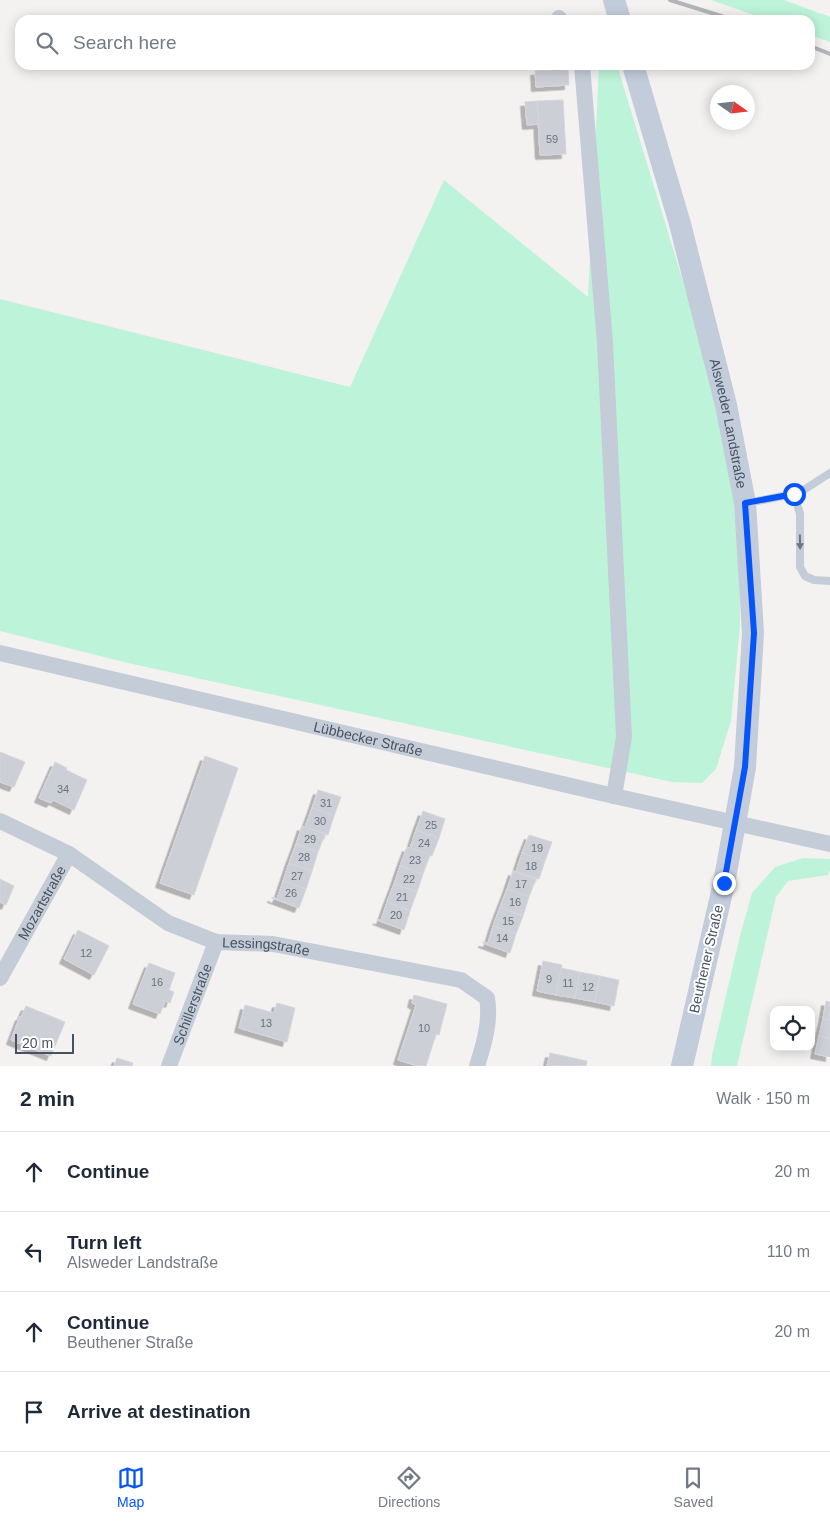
<!DOCTYPE html>
<html lang="en">
<head>
<meta charset="utf-8">
<style>
	body { margin:0; font-family:Helvetica,sans-serif; background:#f6f6f7; color:#1f2937 }
	.controls { position:absolute; right:15px; bottom:15px; display:grid; overflow:hidden; border-radius:10px; box-shadow:0 2px 12px #0003 }
	.controls button { width:45px; height:45px; display:grid; place-items:center; padding:0; border:0; border-bottom:1px solid #e0e1e3; background:#fff; color:#1f2937; font:25px sans-serif }
	.compass { position:absolute; left:710px; top:85px; width:45px; height:45px; border-radius:50%; background:#fff; box-shadow:0 2px 12px #0003; rotate:104deg }
	.scale { position:absolute; left:15px; bottom:12px; width:59px; box-sizing:border-box; padding-left:5px; border:2px solid #475261; border-top:0; font-size:14px; line-height:18px; white-space:nowrap; color:#475261; -webkit-text-stroke:4px #fff; paint-order:stroke }
	.stop { position:absolute; width:15px; height:15px; margin:-11px; border:4px solid #0755f8; border-radius:50%; background:#fff }
	.stop.end { background:#0755f8; border-color:#fff; box-shadow:0 1px 5px #0008 }
	.list { margin:0; padding:0; list-style:none }
	h2 { display:flex; justify-content:space-between; align-items:center; height:65px; margin:0; padding:0 20px; font-size:21px }
	h2 small { font-size:16px; font-weight:400; color:#747a83 }
	.list li { display:grid; grid-template-columns:32px 1fr auto; gap:15px; align-items:center; box-sizing:border-box; height:80px; padding:0 20px; border-top:1px solid #e0e1e3 }
	.list b { display:block; font-size:19px; white-space:nowrap }
	.list p { margin:0; font-size:16px; white-space:nowrap; color:#747a83 }
	.list em { font-size:16px; font-style:normal; color:#747a83 }
	.icon { flex:none; width:28px; height:28px; fill:none; stroke:currentColor; stroke-width:2; stroke-linecap:round; stroke-linejoin:round }
	.map { position:relative; flex:none; width:830px; height:1066px; overflow:hidden }
	.search { position:absolute; background:#fff; box-shadow:0 2px 12px #0003; left:15px; right:15px; top:15px; height:55px; display:flex; align-items:center; gap:12px; box-sizing:border-box; padding:0 18px; border-radius:15px; color:#747a83; font-size:19px }
	.sheet { height:385px; background:#fff }
	nav { display:flex; justify-content:space-around; align-items:center; box-sizing:border-box; height:70px; border-top:1px solid #e0e1e3; background:#fff; font-size:14px; color:#747a83 }
	nav a { display:grid; justify-items:center; gap:2px }
	nav .on { color:#0755f8 }
	.map>svg:first-child { display:block }
	.green { fill:#bdf4d9 }
	.building { fill:#cdcfd7; stroke:#d5d6dd; filter:url(#shadow) }
	.lines { fill:none; stroke-linecap:round; stroke-linejoin:round }
	.service { stroke:#c4ccd7; stroke-width:8 }
	.minor { stroke:#c4ccd7; stroke-width:16 }
	.secondary { stroke:#c2ccdb; stroke-width:22 }
	.rail { stroke:#b3b5bc; stroke-width:4 }
	.oneway { fill:#6c7784 }
	.route { stroke:#0755f8; stroke-width:6 }
	.labels { text-anchor:middle; stroke-width:4; stroke-linejoin:round; paint-order:stroke }
	.number-label { font-size:11px; fill:#68717e }
	.street-label { font-size:14px; fill:#475261; stroke:#fff }
</style>
</head>
<body>
<div class="map">
<svg width="830" height="1066" viewBox="0 0 830 1066">
	<defs>
		<filter id="shadow"><feDropShadow dx="-4.5" dy="4.5" stdDeviation="0" flood-color="#0004"/></filter>
	</defs>
	<rect width="100%" height="100%" fill="#f4f1f1"/>
	<g class="green">
		<path d="M711 0H784L830 17V42L810 35V20H768Z"/>
		<path d="M599 65H617L721 406 739 512 740 626 731 721 716 769 702 783 672 782 128 663 0 631V299L350 387 444 180 588 297Z"/>
		<path d="M803 858 830 859V870L828 875 788 881 776 897 737 1066H711L712 1055 740 936 752 893 775 867Z"/>
	</g>
	<g class="building">
		<path d="M568 69 569 85 536 87 535 71Z"/>
		<path d="M563 100 566 154 540 155 537 101Z"/>
		<path d="M537 101 539 124 527 125 525 102Z"/>
		<path d="M0 752 25 762 14 787 0 782Z"/>
		<path d="M205 756 238 768 194 895 160 883Z"/>
		<path d="M55 762 67 768 66 770 87 780 74 810 53 800 51 803 39 798Z"/>
		<path d="M318 790 341 797 334 816 312 808Z"/>
		<path d="M312 808 334 816 328 835 305 827Z"/>
		<path d="M423 811 445 819 439 838 416 830Z"/>
		<path d="M302 826 325 834 318 852 296 844Z"/>
		<path d="M416 830 439 838 432 856 410 848Z"/>
		<path d="M529 835 552 842 545 861 522 853Z"/>
		<path d="M296 844 318 852 312 871 289 863Z"/>
		<path d="M407 847 430 855 423 874 400 866Z"/>
		<path d="M522 853 545 861 539 879 516 872Z"/>
		<path d="M289 863 312 871 306 889 283 881Z"/>
		<path d="M400 866 423 874 417 892 394 884Z"/>
		<path d="M513 871 536 879 529 897 507 889Z"/>
		<path d="M0 879 14 886 6 905 0 902Z"/>
		<path d="M283 881 306 889 299 908 272 898V897L277 899Z"/>
		<path d="M394 884 417 892 410 911 387 902Z"/>
		<path d="M507 889 529 897 523 916 500 907Z"/>
		<path d="M387 902 410 911 404 930 377 920H381Z"/>
		<path d="M500 907 523 916 516 934 493 926Z"/>
		<path d="M493 926 516 934 510 953 483 943V942L488 943Z"/>
		<path d="M78 930 109 946 94 975 64 959Z"/>
		<path d="M543 961 562 965 556 995 537 991Z"/>
		<path d="M149 963 175 973 169 990 174 992 170 1003 165 1001 160 1014 133 1004Z"/>
		<path d="M561 968 580 972 575 998 556 995Z"/>
		<path d="M580 972 600 976 595 1002 575 998Z"/>
		<path d="M600 976 619 980 614 1006 595 1002Z"/>
		<path d="M414 995 447 1004 439 1035 436 1034 426 1066H418L398 1060 416 1005 412 1003Z"/>
		<path d="M826 1001 830 1002V1020L823 1019Z"/>
		<path d="M277 1003 295 1008 287 1042 239 1028 245 1005 274 1013Z"/>
		<path d="M26 1006 65 1022 51 1056 11 1040 20 1016 21 1017Z"/>
		<path d="M823 1019 830 1020V1039L819 1036Z"/>
		<path d="M819 1036 830 1039V1057L815 1054Z"/>
		<path d="M550 1053 587 1061 586 1066H547Z"/>
		<path d="M117 1058 133 1063 132 1066H114Z"/>
	</g>
	<g class="lines">
		<g class="service">
			<path d="M794 494 800 514V567L805 576 814 580 830 581"/>
			<path d="M747 503 799 493 830 473"/>
		</g>
		<g class="minor">
			<path d="M559 18 560 20"/>
			<path d="M582 65 605 343 624 737 614 796"/>
			<path id="s1" d="M0 653 614 796 830 844"/>
			<path id="s2" d="M0 821 69 854 168 923 216 942 273 944 461 980 487 998C491 1021 484 1044 477 1066"/>
			<path id="s3" d="M0 978 69 854"/>
			<path id="s4" d="M169 1066 216 942"/>
		</g>
		<g class="secondary">
			<path d="M614 0 620 20"/>
			<path id="s5" d="M633 65 680 224 726 405 745 503 753 633 745 767 735 823 724 883 682 1066"/>
		</g>
		<g class="rail">
			<path d="M670 0 734 20"/>
			<path d="M810 46 830 54"/>
		</g>
	</g>
	<defs><path id="oneway-solid" d="M-6-.8H1V-3.2L6.5 0L1 3.2V.8H-6Z" transform="scale(1.25)"/></defs>
	<use class="oneway" href="#oneway-solid" transform="translate(800 542) rotate(89)"/>
	<g class="lines">
		<path class="route" d="M724 883 745 767 754 633 745 503 794 494"/>
	</g>
	<g class="labels">
		<g class="number-label">
			<text x="552" y="143">59</text>
			<text x="63" y="793">34</text>
			<text x="326" y="807">31</text>
			<text x="320" y="825">30</text>
			<text x="431" y="829">25</text>
			<text x="310" y="843">29</text>
			<text x="424" y="847">24</text>
			<text x="537" y="852">19</text>
			<text x="304" y="861">28</text>
			<text x="415" y="864">23</text>
			<text x="531" y="870">18</text>
			<text x="297" y="880">27</text>
			<text x="409" y="883">22</text>
			<text x="521" y="888">17</text>
			<text x="291" y="897">26</text>
			<text x="402" y="901">21</text>
			<text x="515" y="906">16</text>
			<text x="396" y="919">20</text>
			<text x="508" y="925">15</text>
			<text x="502" y="942">14</text>
			<text x="86" y="957">12</text>
			<text x="549" y="983">9</text>
			<text x="157" y="986">16</text>
			<text x="568" y="987">11</text>
			<text x="588" y="991">12</text>
			<text x="266" y="1027">13</text>
			<text x="424" y="1032">10</text>
		</g>
		<g class="street-label">
			<text dy="5" stroke="none"><textPath href="#s5" startOffset="371">Alsweder Landstraße</textPath></text>
			<text dy="5" stroke="none"><textPath href="#s1" startOffset="378">Lübbecker Straße</textPath></text>
			<text dy="5" stroke="none"><textPath href="#s3" startOffset="86">Mozartstraße</textPath></text>
			<text dy="5" stroke="none"><textPath href="#s2" startOffset="299">Lessingstraße</textPath></text>
			<text transform="translate(706 959) rotate(-77)" y="5">Beuthener Straße</text>
			<text dy="5" stroke="none"><textPath href="#s4" startOffset="66">Schillerstraße</textPath></text>
		</g>
	</g>
</svg>
<div class="controls">
<button><svg class="icon" aria-label="locate" viewBox="0 0 24 24"><circle cx="12" cy="12" r="6"/><path d="M12 2v4M12 18v4M2 12h4M18 12h4"/></svg></button>
</div>
<svg class="compass" viewBox="-18 -18 36 36"><path d="M0-13l5 13h-10z" fill="#e53935"/><path d="M0 13l5-13h-10z" fill="#747a83"/></svg>
<div class="scale">20 m</div>
<div class="stop" style="left:794px;top:494px"></div>
<div class="stop end" style="left:724px;top:883px"></div>
<div class="search"><svg class="icon" aria-label="search" viewBox="0 0 24 24"><circle cx="10" cy="10" r="6"/><path d="M15 15l6 6"/></svg>Search here</div>
</div>
<section class="sheet">
<h2>2 min<small>Walk · 150 m</small></h2>
<ul class="list">
<li><svg class="icon" aria-label="ahead" viewBox="0 0 24 24"><path d="M12 20V5M6 11l6-6 6 6"/></svg><div><b>Continue</b></div><em>20 m</em></li>
<li><svg class="icon" aria-label="left" viewBox="0 0 24 24"><path d="M17 20v-9H6M10 6l-5 5 5 5"/></svg><div><b>Turn left</b><p>Alsweder Landstraße</p></div><em>110 m</em></li>
<li><svg class="icon" aria-label="ahead" viewBox="0 0 24 24"><path d="M12 20V5M6 11l6-6 6 6"/></svg><div><b>Continue</b><p>Beuthener Straße</p></div><em>20 m</em></li>
<li><svg class="icon" aria-label="arrive" viewBox="0 0 24 24"><path d="M6 21V4h12l-3 4 3 4H6"/></svg><div><b>Arrive at destination</b></div></li>
</ul>
</section>
<nav>
<a class="on"><svg class="icon" aria-label="map" viewBox="0 0 24 24"><path d="M3 6l6-2 6 2 6-2v14l-6 2-6-2-6 2zM9 4v14M15 6v14"/></svg>Map</a>
<a><svg class="icon" aria-label="directions" viewBox="0 0 24 24"><path d="M12 3l9 9-9 9-9-9zM9 14v-3h6M13 9l2 2-2 2"/></svg>Directions</a>
<a><svg class="icon" aria-label="saved" viewBox="0 0 24 24"><path d="M7 4h10v16l-5-4-5 4z"/></svg>Saved</a>
</nav>
</body>
</html>
